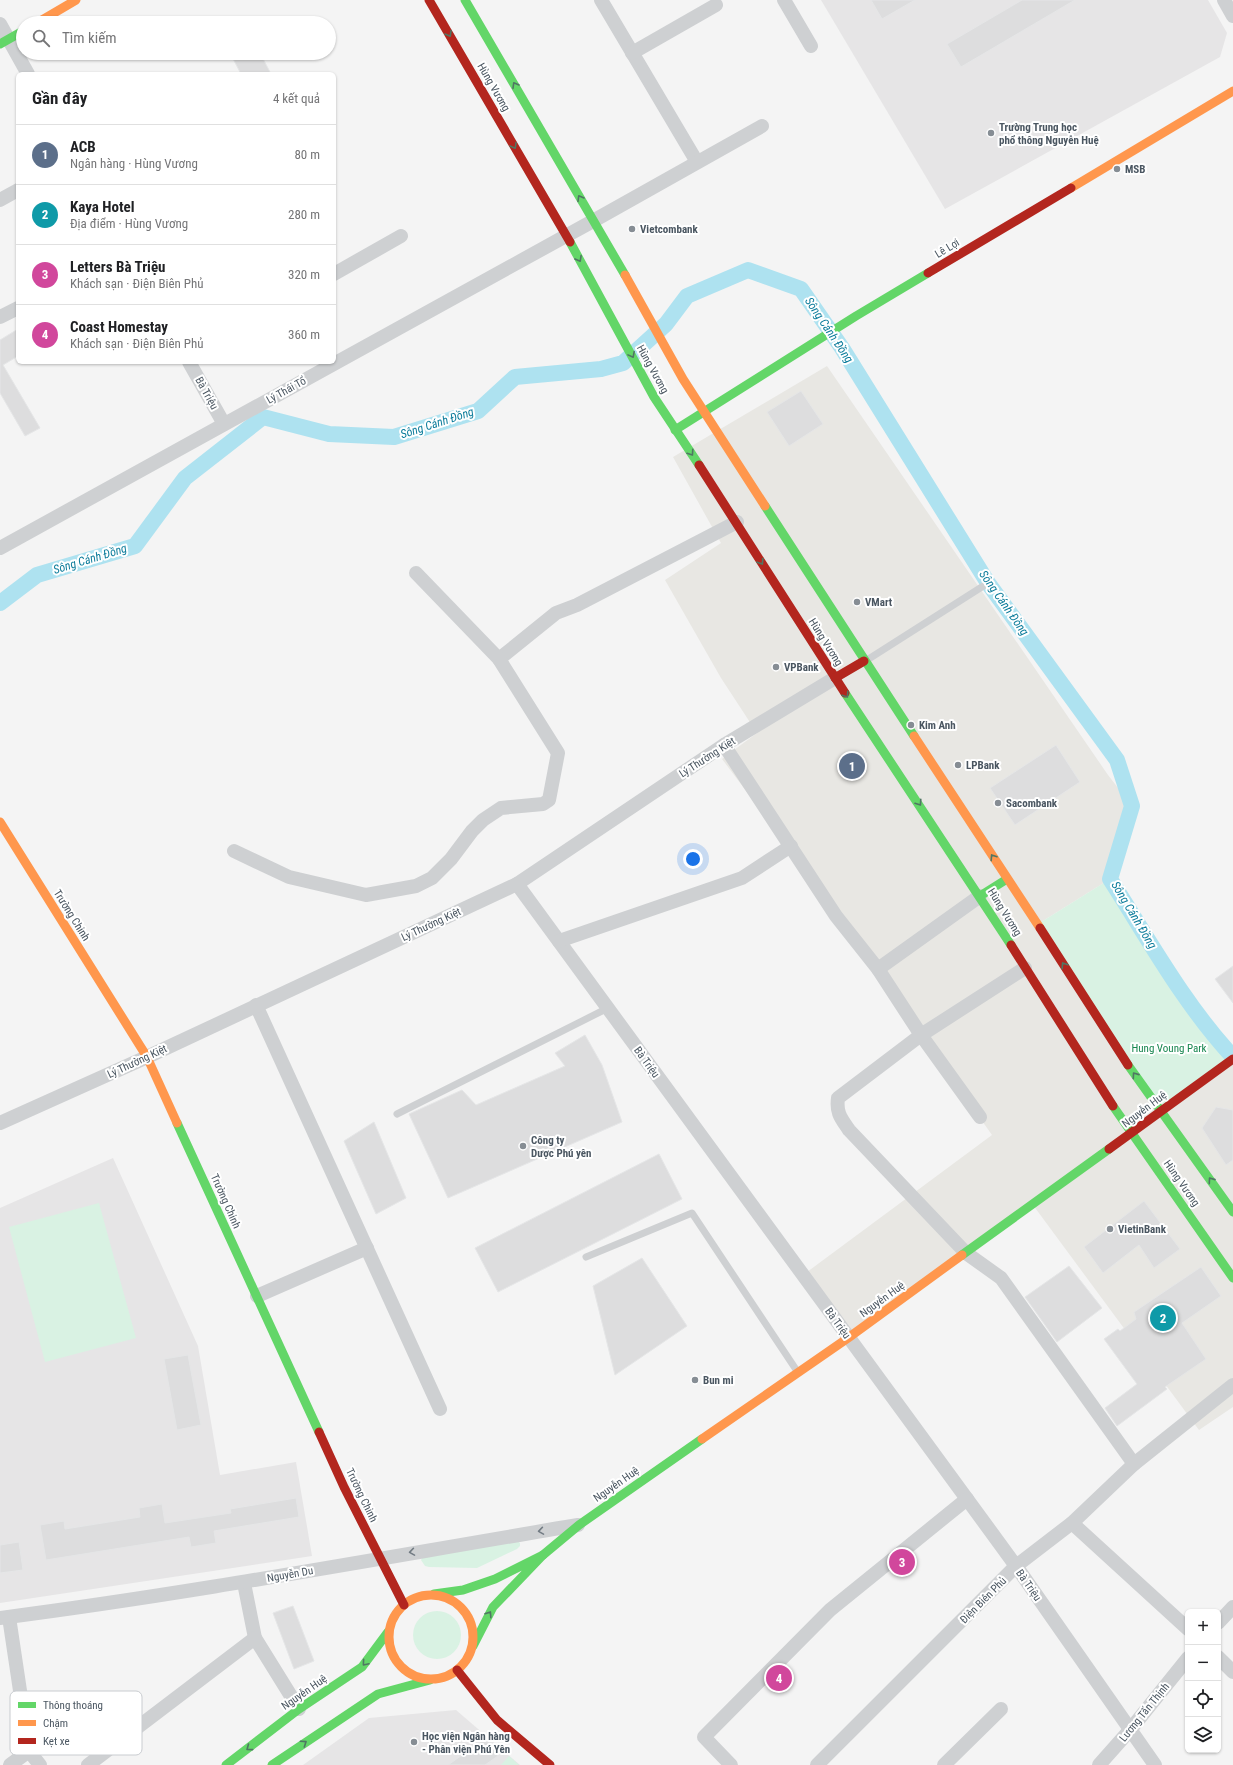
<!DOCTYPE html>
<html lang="vi">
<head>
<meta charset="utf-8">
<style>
	body { margin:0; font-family:"Roboto Condensed",sans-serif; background:#f6f6f6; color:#202124 }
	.controls { position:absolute; right:12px; bottom:12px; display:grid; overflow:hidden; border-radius:6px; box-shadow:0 1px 3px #0004 }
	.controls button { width:36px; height:36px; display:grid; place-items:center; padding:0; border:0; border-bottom:1px solid #e0e0e0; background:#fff; color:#202124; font:20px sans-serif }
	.you { position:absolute; left:693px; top:859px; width:14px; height:14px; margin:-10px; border:3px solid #fff; border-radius:50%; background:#1a73e8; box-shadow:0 0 0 6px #1a73e833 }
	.badge { display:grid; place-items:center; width:26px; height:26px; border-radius:50%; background:#868d94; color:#fff; font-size:13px; font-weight:700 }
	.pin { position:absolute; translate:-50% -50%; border:2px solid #fff; box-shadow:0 1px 4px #0006 }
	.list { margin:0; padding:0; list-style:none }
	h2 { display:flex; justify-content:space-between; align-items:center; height:52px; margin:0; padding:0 16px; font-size:17px }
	h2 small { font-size:13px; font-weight:400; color:#757577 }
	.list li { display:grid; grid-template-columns:26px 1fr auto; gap:12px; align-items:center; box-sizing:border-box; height:60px; padding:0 16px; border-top:1px solid #e0e0e0 }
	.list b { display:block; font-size:15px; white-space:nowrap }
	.list p { margin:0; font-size:13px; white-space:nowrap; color:#757577 }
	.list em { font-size:13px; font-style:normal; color:#757577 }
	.icon { flex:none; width:22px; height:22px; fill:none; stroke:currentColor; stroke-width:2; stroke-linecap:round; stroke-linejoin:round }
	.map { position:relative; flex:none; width:1233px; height:1765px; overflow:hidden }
	.search { position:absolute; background:#fff; box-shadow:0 1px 3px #0004; left:16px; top:16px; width:320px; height:44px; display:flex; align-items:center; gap:10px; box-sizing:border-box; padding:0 14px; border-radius:22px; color:#757577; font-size:15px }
	.panel { position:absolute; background:#fff; box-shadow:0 1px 3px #0004; left:16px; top:72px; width:320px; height:292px; border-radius:6px }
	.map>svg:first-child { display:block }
	.commercial { fill:#e8e7e3 }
	.education { fill:#e6e5e6 }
	.green { fill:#d9f2e3 }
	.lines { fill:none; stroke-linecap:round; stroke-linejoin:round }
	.canal { stroke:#aee2f0; stroke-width:16 }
	.building { fill:#ddddde; stroke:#e5e6e7 }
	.lane { stroke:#ced0d2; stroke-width:7 }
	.street { stroke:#ced0d2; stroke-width:14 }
	.fast { stroke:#63d668; stroke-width:9 }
	.slow { stroke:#ff974d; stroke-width:9 }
	.jam { stroke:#b3261e; stroke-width:9 }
	.oneway { stroke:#507663 }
	.oneway2 { stroke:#727b83 }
	.poi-dot { fill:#868d94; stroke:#fff; stroke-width:1.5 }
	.labels { text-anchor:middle; stroke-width:4; stroke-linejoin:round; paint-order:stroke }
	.street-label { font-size:11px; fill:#4a5661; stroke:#fff }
	.poi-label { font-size:11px; font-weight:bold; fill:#4a5661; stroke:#fff; text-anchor:start }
	.park-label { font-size:11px; fill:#17864f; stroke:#fff }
	.water-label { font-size:12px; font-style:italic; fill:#0c7c9b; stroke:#fff }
	.key { fill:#fff; stroke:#c9ccd0; stroke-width:1 }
	.key-label { font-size:11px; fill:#4a5661 }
</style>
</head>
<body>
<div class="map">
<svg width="1233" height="1765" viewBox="0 0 1233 1765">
	<rect width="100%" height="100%" fill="#f4f4f4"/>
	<path class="commercial" d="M827 366 1108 775 1132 806 1110 879 1038 924 1233 1059V1407L1199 1430 1033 1205 848 1338 803 1275 992 1135 777 832 722 759 757 733 721 678 665 580 721 543 673 457Z"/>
	<g class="education">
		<path d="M821 0H1208L1227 33 1220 57 945 209Z"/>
		<path d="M113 1158 198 1346 220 1475 296 1462 312 1556 0 1603V1208Z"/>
		<path d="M456 1710 520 1765H303L369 1718Z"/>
	</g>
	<g class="green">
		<path d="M1110 879 1182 992 1211 1032 1233 1054 1162 1111 1038 924Z"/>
		<path d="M99 1203 136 1338 45 1362 9 1227Z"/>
		<path d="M516 1540 520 1543V1546L517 1549 477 1568 429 1567 425 1566 421 1560 424 1554Z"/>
		<circle cx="437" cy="1635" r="24"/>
		<path d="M509 1756 519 1765H501Z"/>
	</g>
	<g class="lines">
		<path class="canal" d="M0 603 37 575 135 546 185 478 263 417 329 434 394 437 478 411 515 377 601 369 623 363 666 324 687 296 748 270 801 289 842 348 988 583 1117 760 1132 806 1110 879C1149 940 1184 1004 1233 1057"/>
	</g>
	<g class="building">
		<path d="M871 0H915L882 19Z"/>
		<path d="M1022 0H1075L961 67 947 44Z"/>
		<path d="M230 53H260L271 74H241Z"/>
		<path d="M18 329V356L3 365 40 428 25 436 0 393V340Z"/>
		<path d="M801 391 823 424 789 446 767 412Z"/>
		<path d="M1056 745 1080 782 1015 825 990 788Z"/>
		<path d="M1233 966V1003L1215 979Z"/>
		<path d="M585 1035 602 1065 622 1122 448 1198 409 1114 462 1090 476 1105 565 1066 555 1053Z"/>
		<path d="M1216 1107 1233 1110V1160L1226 1165 1202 1128Z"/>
		<path d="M374 1122 406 1198 376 1214 344 1141Z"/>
		<path d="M659 1154 682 1199 498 1292 475 1248Z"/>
		<path d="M1144 1201 1180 1249 1154 1268 1139 1245 1103 1273 1084 1247Z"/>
		<path d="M642 1258 687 1326 615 1375 593 1286Z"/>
		<path d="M1069 1266 1102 1308 1057 1342 1025 1297Z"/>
		<path d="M1201 1267 1221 1296 1182 1323 1206 1359 1165 1387 1167 1389 1117 1426 1105 1408 1137 1384 1104 1339 1118 1329 1120 1331 1136 1319 1134 1312Z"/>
		<path d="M188 1355 201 1425 177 1430 164 1359Z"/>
		<path d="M296 1498 299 1517 214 1531 216 1543 191 1547 189 1537 46 1560 40 1525 64 1521 65 1529 140 1517 139 1508 162 1504 165 1523 231 1513 230 1509Z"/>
		<path d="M19 1542 23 1570 0 1573V1545Z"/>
		<path d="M293 1606 314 1661 294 1669 273 1613Z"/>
		<path d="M486 1738 498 1756 485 1765H448Z"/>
	</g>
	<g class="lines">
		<g class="lane">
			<path d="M867 660 988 583"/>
			<path d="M397 1114 608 1008"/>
			<path d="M586 1257 692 1213 797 1371"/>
		</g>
		<g class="street">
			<path d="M601 0 697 162"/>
			<path d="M784 0 811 46"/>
			<path d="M1224 0 1233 16"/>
			<path d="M0 24 28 74"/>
			<path d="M632 53 716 5"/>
			<path d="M0 200 18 190"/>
			<path d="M334 274 401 236"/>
			<path d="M0 317 18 308"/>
			<path d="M189 362 224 424"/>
			<path d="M0 548 593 221 762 126"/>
			<path d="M499 659 556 613 577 605 737 522"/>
			<path d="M724 745 836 916 878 969 921 1035 980 1117"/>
			<path d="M234 851 289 877 366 895 416 886 432 878 451 859 472 831 483 820 501 808 543 804 549 800 558 753 499 659 416 573"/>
			<path d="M517 884 1016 1566 1155 1765"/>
			<path d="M559 941 742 878 791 846"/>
			<path d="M1025 968 921 1035 838 1098C836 1113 841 1118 849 1130L966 1253 1001 1278 1134 1464"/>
			<path d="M878 969 980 896"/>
			<path d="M256 1005 440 1409"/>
			<path d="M0 1123 147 1057 517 884 724 745 835 678"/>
			<path d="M257 1296 367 1248"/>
			<path d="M1072 1523 1188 1629"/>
			<path d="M244 1583 255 1638 299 1709"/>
			<path d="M9 1617 29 1751 40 1765"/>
			<path d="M0 1618C194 1593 386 1557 578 1525"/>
			<path d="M1218 1623 1233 1607"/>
			<path d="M1218 1657 1233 1672"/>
			<path d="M10 1765 29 1751"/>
			<path d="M88 1765 255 1638"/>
			<path d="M731 1765 704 1737 830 1610 967 1499"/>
			<path d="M817 1765 1016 1566 1072 1523 1134 1464 1233 1385"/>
			<path d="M944 1765 1001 1709"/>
			<path d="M1099 1765 1130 1730 1188 1658"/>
		</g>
		<g class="fast">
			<path d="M465 0 625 275"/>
			<path d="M0 44 23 31"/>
			<path d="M570 242 654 397 699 465"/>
			<path d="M675 430 856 316 928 273"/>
			<path d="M765 506 914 736"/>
			<path d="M845 693 1011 945"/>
			<path d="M980 896 1007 879"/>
			<path d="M1128 1065 1233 1212"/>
			<path d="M1113 1106 1233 1278"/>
			<path d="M177 1123 319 1432"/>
			<path d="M962 1255 1109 1149"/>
			<path d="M543 1555 579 1525 702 1439"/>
			<path d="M434 1594 463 1590 495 1579 543 1555 493 1607 473 1646"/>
			<path d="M226 1765 299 1709 362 1667 388 1632"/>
			<path d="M272 1765 378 1694 430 1680"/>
		</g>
		<g class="slow">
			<path d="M37 23 76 0"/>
			<path d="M1071 188 1233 91"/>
			<path d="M625 275 683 379 765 506"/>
			<path d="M914 736 1040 928"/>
			<path d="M0 822 147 1057 177 1123"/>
			<path d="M702 1439 848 1338 962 1255"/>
			<circle cx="431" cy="1637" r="42"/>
		</g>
		<g class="jam">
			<path d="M429 0 570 242"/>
			<path d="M928 273 1071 188"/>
			<path d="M699 465 845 693"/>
			<path d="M835 678 864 661"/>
			<path d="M1040 928 1128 1065"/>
			<path d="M1011 945 1113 1106"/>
			<path d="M1109 1149 1233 1059"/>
			<path d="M319 1432 344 1487 404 1605"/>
			<path d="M457 1670 497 1720 550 1765"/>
		</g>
	</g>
	<defs><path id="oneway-chevron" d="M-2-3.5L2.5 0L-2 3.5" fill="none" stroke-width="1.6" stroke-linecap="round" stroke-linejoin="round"/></defs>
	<g class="oneway">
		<use href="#oneway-chevron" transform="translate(449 34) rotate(60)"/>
		<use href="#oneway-chevron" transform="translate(515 85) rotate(-120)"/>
		<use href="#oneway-chevron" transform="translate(514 146) rotate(60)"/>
		<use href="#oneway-chevron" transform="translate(580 198) rotate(-120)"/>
		<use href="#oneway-chevron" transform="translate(579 259) rotate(61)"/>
		<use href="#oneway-chevron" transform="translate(632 355) rotate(62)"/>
		<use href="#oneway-chevron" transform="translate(691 453) rotate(56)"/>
		<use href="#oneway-chevron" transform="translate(761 562) rotate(58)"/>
		<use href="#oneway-chevron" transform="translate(846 695) rotate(56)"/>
		<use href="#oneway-chevron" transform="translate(919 803) rotate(56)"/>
		<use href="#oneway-chevron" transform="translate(993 857) rotate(-123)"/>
		<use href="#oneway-chevron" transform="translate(1064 965) rotate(-123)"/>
		<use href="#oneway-chevron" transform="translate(1135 1075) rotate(-125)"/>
		<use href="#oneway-chevron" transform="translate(1211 1180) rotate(-125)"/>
		<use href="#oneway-chevron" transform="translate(489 1614) rotate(-57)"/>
		<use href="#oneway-chevron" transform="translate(365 1663) rotate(130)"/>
		<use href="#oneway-chevron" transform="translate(304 1743) rotate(-34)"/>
		<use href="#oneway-chevron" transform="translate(249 1748) rotate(143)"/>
	</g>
	<g class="oneway2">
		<use href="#oneway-chevron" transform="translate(541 1531) rotate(171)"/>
		<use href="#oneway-chevron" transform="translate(412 1552) rotate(171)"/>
	</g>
	<g class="poi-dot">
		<circle cx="991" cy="133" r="4"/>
		<circle cx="1117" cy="169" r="4"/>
		<circle cx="632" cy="229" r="4"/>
		<circle cx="857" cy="602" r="4"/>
		<circle cx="776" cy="667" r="4"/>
		<circle cx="911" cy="725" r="4"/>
		<circle cx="958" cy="765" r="4"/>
		<circle cx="998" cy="803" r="4"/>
		<circle cx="523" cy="1146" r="4"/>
		<circle cx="1110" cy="1229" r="4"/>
		<circle cx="695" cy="1380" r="4"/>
		<circle cx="414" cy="1742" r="4"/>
	</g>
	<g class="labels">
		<g class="street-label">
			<text transform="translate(494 87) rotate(60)" y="4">Hùng Vương</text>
			<text transform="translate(947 248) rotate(-31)" y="4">Lê Lợi</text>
			<text transform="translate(653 369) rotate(61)" y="4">Hùng Vương</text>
			<text transform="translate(286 390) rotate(-29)" y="4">Lý Thái Tổ</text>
			<text transform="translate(207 393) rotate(61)" y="4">Bà Triệu</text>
			<text transform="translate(826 642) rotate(58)" y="4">Hùng Vương</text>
			<text transform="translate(707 757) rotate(-33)" y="4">Lý Thường Kiệt</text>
			<text transform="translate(1005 912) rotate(58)" y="4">Hùng Vương</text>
			<text transform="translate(72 915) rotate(58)" y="4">Trường Chinh</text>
			<text transform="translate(431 924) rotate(-25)" y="4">Lý Thường Kiệt</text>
			<text transform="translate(137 1061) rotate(-25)" y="4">Lý Thường Kiệt</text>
			<text transform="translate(647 1062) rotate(54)" y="4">Bà Triệu</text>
			<text transform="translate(1144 1109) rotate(-37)" y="4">Nguyễn Huệ</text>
			<text transform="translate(1182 1183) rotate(55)" y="4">Hùng Vương</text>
			<text transform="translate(226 1201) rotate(66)" y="4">Trường Chinh</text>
			<text transform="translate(882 1299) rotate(-36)" y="4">Nguyễn Huệ</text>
			<text transform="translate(838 1323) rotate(54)" y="4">Bà Triệu</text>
			<text transform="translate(616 1484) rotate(-35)" y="4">Nguyễn Huệ</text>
			<text transform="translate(362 1495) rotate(64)" y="4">Trường Chinh</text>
			<text transform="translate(290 1574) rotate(-10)" y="4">Nguyễn Du</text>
			<text transform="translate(1029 1585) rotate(55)" y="4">Bà Triệu</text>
			<text transform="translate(983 1600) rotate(-45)" y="4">Điện Biên Phủ</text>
			<text transform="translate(304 1692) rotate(-35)" y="4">Nguyễn Huệ</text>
			<text transform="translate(1144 1712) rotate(-51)" y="4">Lương Tấn Thịnh</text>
		</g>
		<g class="poi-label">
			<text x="999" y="131">Trường Trung học<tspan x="999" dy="13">phổ thông Nguyễn Huệ</tspan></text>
			<text x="1125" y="173">MSB</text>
			<text x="640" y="233">Vietcombank</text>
			<text x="865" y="606">VMart</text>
			<text x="784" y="671">VPBank</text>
			<text x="919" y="729">Kim Anh</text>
			<text x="966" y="769">LPBank</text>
			<text x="1006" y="807">Sacombank</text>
			<text x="531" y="1144">Công ty<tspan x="531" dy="13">Dược Phú yên</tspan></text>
			<text x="1118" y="1233">VietinBank</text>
			<text x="703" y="1384">Bun mi</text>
			<text x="422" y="1740">Học viện Ngân hàng<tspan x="422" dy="13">- Phân viện Phú Yên</tspan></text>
		</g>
		<g class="park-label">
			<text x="1169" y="1052">Hung Voung Park</text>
		</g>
		<g class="water-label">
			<text transform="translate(829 330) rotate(56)" y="4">Sông Cánh Đồng</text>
			<text transform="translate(437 423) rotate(-18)" y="4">Sông Cánh Đồng</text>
			<text transform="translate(90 559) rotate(-17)" y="4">Sông Cánh Đồng</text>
			<text transform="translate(1004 603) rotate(55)" y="4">Sông Cánh Đồng</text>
			<text transform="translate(1134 915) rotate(59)" y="4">Sông Cánh Đồng</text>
		</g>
	</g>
	<rect x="10" y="1691" width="132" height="64" rx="6" class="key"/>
	<rect x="18" y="1702" width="18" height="6" fill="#63d668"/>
	<rect x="18" y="1720" width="18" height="6" fill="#ff974d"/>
	<rect x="18" y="1738" width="18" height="6" fill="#b3261e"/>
	<g class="key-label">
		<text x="43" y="1709">Thông thoáng</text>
		<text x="43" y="1727">Chậm</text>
		<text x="43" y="1745">Kẹt xe</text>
	</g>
</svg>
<div class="controls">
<button>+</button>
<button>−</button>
<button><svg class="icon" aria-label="locate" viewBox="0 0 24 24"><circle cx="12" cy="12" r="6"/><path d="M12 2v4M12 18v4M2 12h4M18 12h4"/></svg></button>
<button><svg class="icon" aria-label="layers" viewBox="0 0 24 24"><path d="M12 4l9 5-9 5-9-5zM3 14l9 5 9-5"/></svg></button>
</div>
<div class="you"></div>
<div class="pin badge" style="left:852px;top:766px;background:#5c6f8a">1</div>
<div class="pin badge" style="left:1163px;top:1318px;background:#0f9aa8">2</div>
<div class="pin badge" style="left:902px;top:1562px;background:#d1479c">3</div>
<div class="pin badge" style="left:779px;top:1678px;background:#d1479c">4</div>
<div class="search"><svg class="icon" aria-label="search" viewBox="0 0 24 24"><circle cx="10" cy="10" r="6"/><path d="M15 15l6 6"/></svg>Tìm kiếm</div>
<section class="panel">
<h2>Gần đây<small>4 kết quả</small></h2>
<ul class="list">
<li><span class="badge" style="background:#5c6f8a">1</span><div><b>ACB</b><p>Ngân hàng · Hùng Vương</p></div><em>80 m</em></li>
<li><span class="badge" style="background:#0f9aa8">2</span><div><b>Kaya Hotel</b><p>Địa điểm · Hùng Vương</p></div><em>280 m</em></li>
<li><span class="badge" style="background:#d1479c">3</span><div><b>Letters Bà Triệu</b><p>Khách sạn · Điện Biên Phủ</p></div><em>320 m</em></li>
<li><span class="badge" style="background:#d1479c">4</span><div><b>Coast Homestay</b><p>Khách sạn · Điện Biên Phủ</p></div><em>360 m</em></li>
</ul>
</section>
</div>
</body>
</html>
